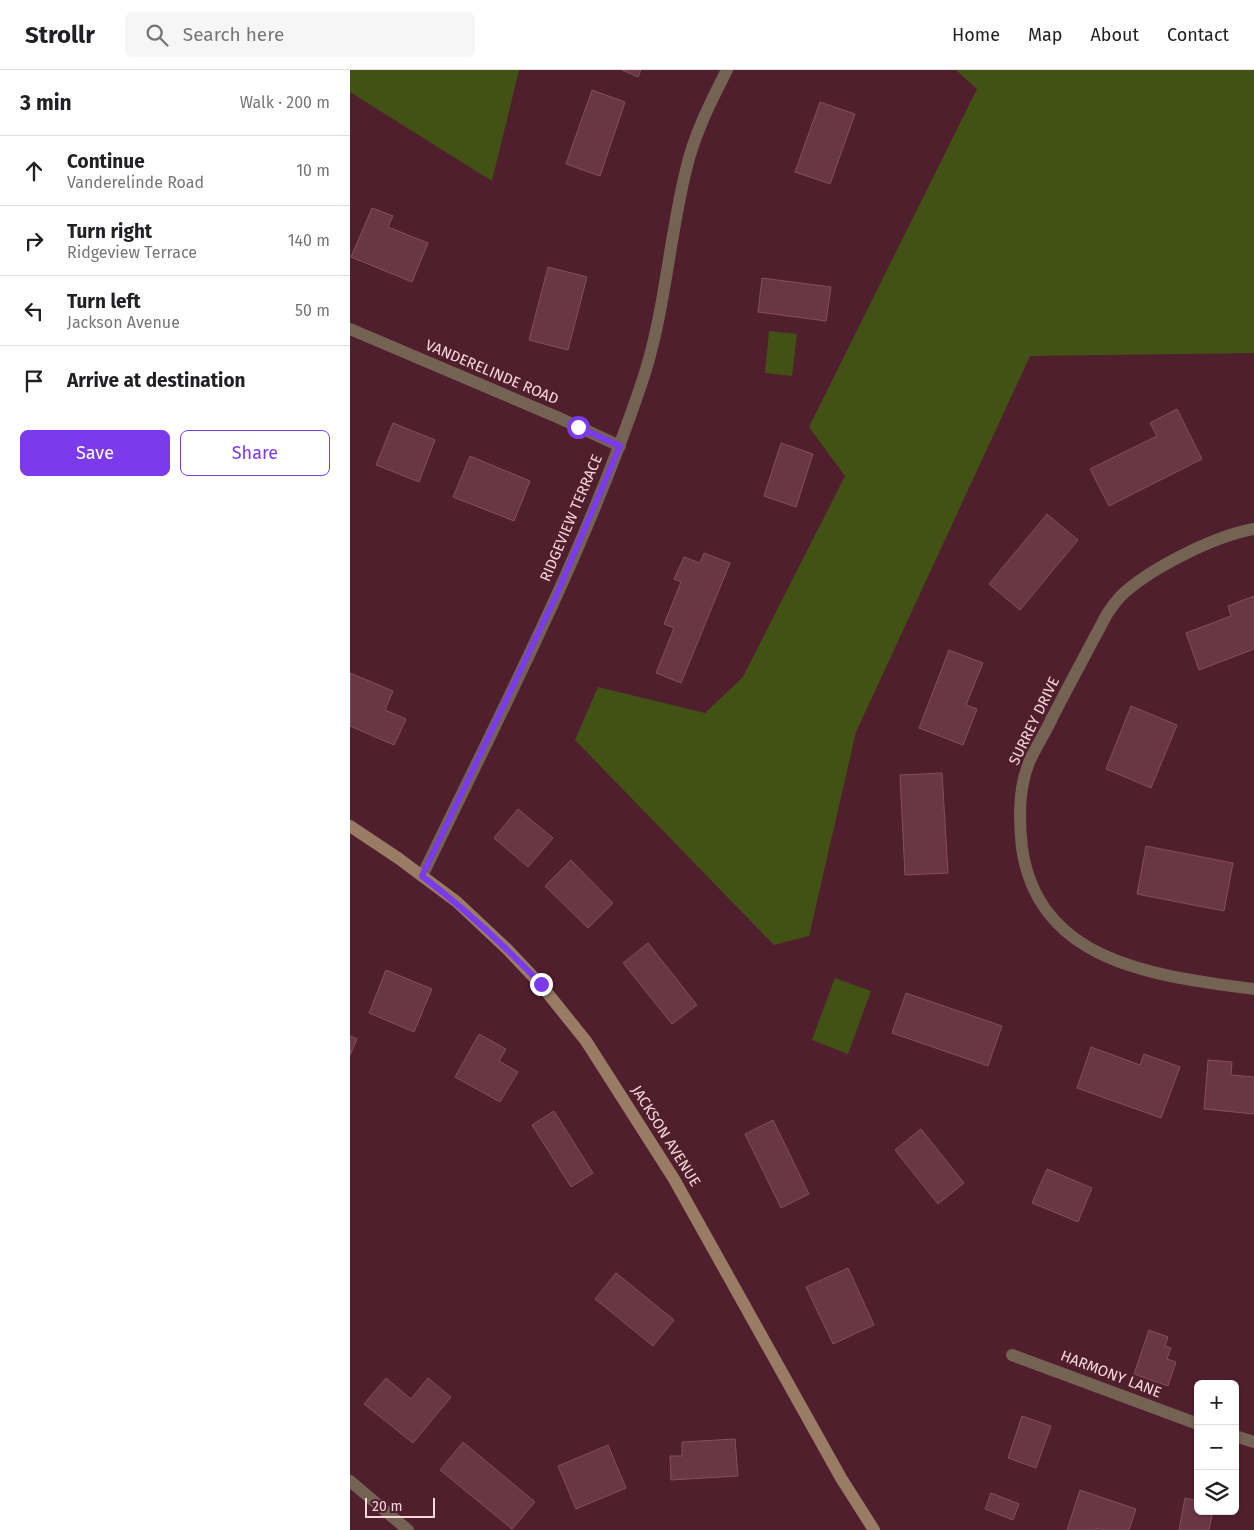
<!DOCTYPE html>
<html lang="en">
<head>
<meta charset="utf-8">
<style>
	body { margin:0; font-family:"Fira Sans",sans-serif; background:#f6f6f6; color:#202124 }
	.controls { position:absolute; right:15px; bottom:15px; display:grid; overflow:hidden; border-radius:8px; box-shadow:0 1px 4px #0004 }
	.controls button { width:45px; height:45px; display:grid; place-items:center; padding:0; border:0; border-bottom:1px solid #e0e0e0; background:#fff; color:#202124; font:25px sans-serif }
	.scale { position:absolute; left:15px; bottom:12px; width:70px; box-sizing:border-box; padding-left:5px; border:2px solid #f7d6dd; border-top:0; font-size:14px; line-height:18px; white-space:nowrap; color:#f7d6dd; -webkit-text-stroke:4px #501f2e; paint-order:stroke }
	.stop { position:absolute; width:15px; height:15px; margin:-11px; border:4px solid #7c3aed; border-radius:50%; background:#fff }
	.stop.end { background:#7c3aed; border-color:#fff; box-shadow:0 1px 5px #0008 }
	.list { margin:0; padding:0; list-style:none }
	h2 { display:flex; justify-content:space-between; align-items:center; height:65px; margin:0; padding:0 20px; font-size:21px }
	h2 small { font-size:16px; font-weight:400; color:#757577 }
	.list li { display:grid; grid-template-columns:32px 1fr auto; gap:15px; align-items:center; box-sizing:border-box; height:70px; padding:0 20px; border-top:1px solid #e0e0e0 }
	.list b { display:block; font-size:19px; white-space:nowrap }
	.list p { margin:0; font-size:16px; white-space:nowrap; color:#757577 }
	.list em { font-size:16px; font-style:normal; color:#757577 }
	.actions { display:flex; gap:10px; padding:15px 20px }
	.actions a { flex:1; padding:11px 0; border:1px solid #7c3aed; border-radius:8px; text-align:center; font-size:18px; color:#7c3aed }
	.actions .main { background:#7c3aed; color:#fff }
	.icon { flex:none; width:28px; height:28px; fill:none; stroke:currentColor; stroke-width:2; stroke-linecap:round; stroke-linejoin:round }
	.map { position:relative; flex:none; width:904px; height:1460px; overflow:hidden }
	header { display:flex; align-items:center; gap:30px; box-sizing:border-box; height:70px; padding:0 25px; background:#fff; border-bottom:1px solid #e0e0e0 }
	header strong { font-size:24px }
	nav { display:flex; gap:28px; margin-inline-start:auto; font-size:18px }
	.search { width:350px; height:45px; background:#f6f6f6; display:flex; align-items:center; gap:12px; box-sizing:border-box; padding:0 18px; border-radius:8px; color:#757577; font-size:19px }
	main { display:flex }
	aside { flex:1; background:#fff }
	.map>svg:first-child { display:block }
	.green { fill:#425215 }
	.building { fill:#6a3645; stroke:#844e5c }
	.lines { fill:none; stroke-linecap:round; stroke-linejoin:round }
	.street { stroke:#746252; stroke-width:12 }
	.secondary { stroke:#997c63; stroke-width:12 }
	.route { stroke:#7c3aed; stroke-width:6 }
	.labels { text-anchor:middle; stroke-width:4.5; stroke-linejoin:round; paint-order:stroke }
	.street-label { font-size:15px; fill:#f7d6dd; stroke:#501f2e }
</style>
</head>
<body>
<header>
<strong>Strollr</strong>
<div class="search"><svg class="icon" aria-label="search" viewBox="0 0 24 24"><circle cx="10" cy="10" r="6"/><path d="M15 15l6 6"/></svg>Search here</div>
<nav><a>Home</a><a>Map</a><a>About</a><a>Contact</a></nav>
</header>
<main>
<aside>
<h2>3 min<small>Walk · 200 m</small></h2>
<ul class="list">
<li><svg class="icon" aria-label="ahead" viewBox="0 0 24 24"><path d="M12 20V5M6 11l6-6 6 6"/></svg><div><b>Continue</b><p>Vanderelinde Road</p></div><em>10 m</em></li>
<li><svg class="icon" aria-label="right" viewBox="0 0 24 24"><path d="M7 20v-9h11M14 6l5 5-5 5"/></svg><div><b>Turn right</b><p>Ridgeview Terrace</p></div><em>140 m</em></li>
<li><svg class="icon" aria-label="left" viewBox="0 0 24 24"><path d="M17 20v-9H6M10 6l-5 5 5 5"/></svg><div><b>Turn left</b><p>Jackson Avenue</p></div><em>50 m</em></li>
<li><svg class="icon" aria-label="arrive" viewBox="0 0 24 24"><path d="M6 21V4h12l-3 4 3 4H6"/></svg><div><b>Arrive at destination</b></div></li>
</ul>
<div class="actions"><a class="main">Save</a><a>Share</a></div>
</aside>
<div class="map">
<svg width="904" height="1460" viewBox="0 0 904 1460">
	<rect width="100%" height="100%" fill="#501f2e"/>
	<g class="green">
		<path d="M0 0H169L142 111 0 22Z"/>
		<path d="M606 0H904V283L680 286 506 662 459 866 424 875 225 670 248 617 355 643 393 607 495 406 459 357 627 19Z"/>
		<path d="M419 261 447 264 442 306 415 303Z"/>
		<path d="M485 908 521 921 498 984 462 970Z"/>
	</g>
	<g class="building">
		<path d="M272 0H291L288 7Z"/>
		<path d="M242 20 275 32 250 106 216 94Z"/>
		<path d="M470 32 505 44 480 114 445 102Z"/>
		<path d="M22 138 43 146 38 157 78 173 62 212 1 187Z"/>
		<path d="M198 197 237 207 218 280 179 270Z"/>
		<path d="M412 208 481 217 476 251 408 242Z"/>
		<path d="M827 339 852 389 759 436 740 399 807 366 800 353Z"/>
		<path d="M43 353 85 370 69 412 26 395Z"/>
		<path d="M431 373 463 384 446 437 414 426Z"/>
		<path d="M120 386 180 411 164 451 103 427Z"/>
		<path d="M697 444 728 470 670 540 639 514Z"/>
		<path d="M354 483 380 493 331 613 306 603 324 558 314 554 331 512 324 509 334 487 350 493Z"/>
		<path d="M904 526V579L849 600 836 563 881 546 878 536Z"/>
		<path d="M599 580 633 593 616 635 627 639 613 675 569 658Z"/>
		<path d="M0 603 43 621 35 640 56 649 44 675 0 656Z"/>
		<path d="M781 636 827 655 801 718 756 699Z"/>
		<path d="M592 703 598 803 555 805 550 705Z"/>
		<path d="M168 739 203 768 178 797 144 768Z"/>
		<path d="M796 776 883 793 874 841 787 824Z"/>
		<path d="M221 790 263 833 238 858 195 816Z"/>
		<path d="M298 873 347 935 322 954 273 893Z"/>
		<path d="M36 900 82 919 64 962 19 943Z"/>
		<path d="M556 923 652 956 638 996 542 963Z"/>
		<path d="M129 964 156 979 149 991 168 1002 150 1032 105 1007Z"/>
		<path d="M0 966 7 969 0 985Z"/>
		<path d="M741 977 790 995 794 984 830 997 811 1048 727 1018Z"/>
		<path d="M858 990 882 992 881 1005 904 1007V1044L854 1039Z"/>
		<path d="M204 1041 243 1103 221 1117 182 1055Z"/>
		<path d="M423 1050 459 1124 431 1138 395 1064Z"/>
		<path d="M571 1059 614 1113 588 1134 545 1080Z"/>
		<path d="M697 1099 742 1118 728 1152 682 1133Z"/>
		<path d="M498 1198 524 1255 483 1274 456 1217Z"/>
		<path d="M266 1203 324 1250 303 1276 245 1229Z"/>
		<path d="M799 1260 818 1267 815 1276 821 1278 817 1289 826 1292 818 1316 784 1304Z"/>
		<path d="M36 1308 61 1329 78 1308 101 1327 63 1373 14 1334Z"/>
		<path d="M672 1346 701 1356 686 1398 658 1388Z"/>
		<path d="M385 1369 388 1406 321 1410 320 1386H332V1372Z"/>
		<path d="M113 1372 185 1432 162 1459 90 1400Z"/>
		<path d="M258 1375 276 1418 226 1439 208 1396Z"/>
		<path d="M730 1420 786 1439 779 1460H754L747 1458 746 1460H717Z"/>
		<path d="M641 1423 669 1434 663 1450 635 1439Z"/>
		<path d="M835 1428 848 1431V1441H863L859 1460H829Z"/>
	</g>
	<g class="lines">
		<g class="street">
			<path d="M0 259 207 347 270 376"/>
			<path d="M904 459C865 466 803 497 774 523 767 529 762 537 757 544 739 578 720 613 702 648 695 664 684 679 678 695 668 721 669 752 672 778 689 895 809 906 904 919"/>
			<path d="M72 806C149 646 233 486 290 318 315 247 318 173 336 100 344 65 360 33 377 0"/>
			<path d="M662 1285 848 1354"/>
			<path d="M885 1366 904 1372"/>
			<path d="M0 1411 58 1460"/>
		</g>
		<path class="secondary" d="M0 756 48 788 107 832 158 880 191 915 236 971 324 1109 491 1408 524 1460"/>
	</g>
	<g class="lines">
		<path class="route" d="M191 914C154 875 115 839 72 806L206 526 270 376 228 357"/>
	</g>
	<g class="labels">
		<g class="street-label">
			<text transform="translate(142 302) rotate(23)" y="5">VANDERELINDE ROAD</text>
			<text transform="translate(221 448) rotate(-67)" y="5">RIDGEVIEW TERRACE</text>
			<text transform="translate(684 651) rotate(-64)" y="5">SURREY DRIVE</text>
			<text transform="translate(316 1066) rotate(58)" y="5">JACKSON AVENUE</text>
			<text transform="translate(761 1304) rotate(21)" y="5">HARMONY LANE</text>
		</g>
	</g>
</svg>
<div class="controls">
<button>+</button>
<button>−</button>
<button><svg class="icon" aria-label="layers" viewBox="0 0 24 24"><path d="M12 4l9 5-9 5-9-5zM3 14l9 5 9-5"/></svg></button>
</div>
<div class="scale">20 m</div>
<div class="stop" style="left:228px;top:357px"></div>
<div class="stop end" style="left:191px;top:914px"></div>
</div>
</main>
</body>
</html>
